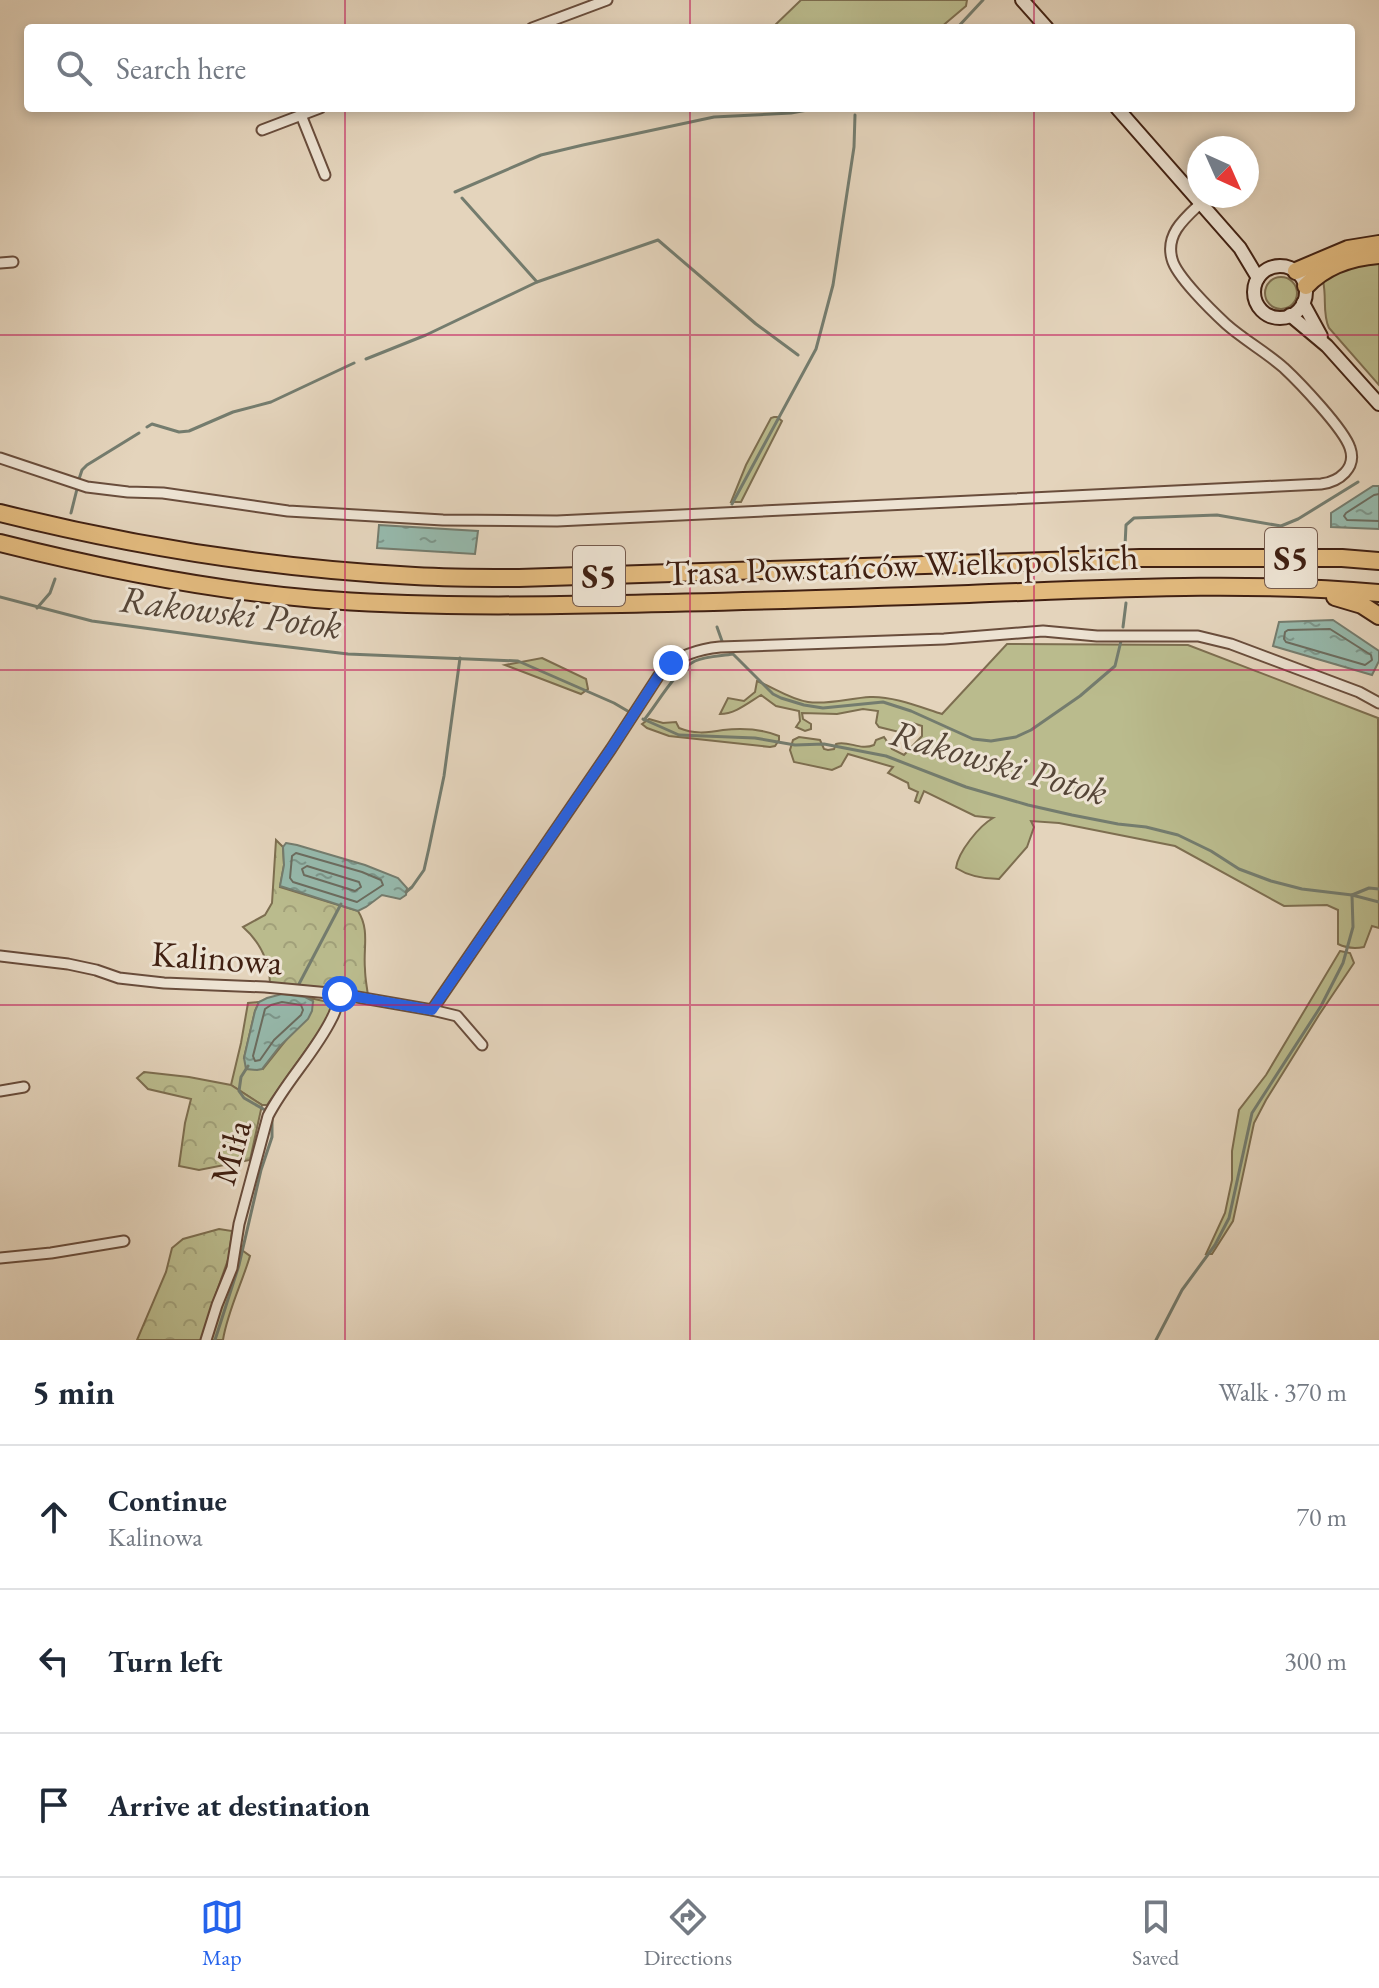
<!DOCTYPE html>
<html lang="en">
<head>
<meta charset="utf-8">
<style>
	body { margin:0; font-family:"EB Garamond",serif; background:#f2f2f3; color:#1f2937 }
	.compass { position:absolute; left:1187px; top:136px; width:72px; height:72px; border-radius:50%; background:#fff; box-shadow:0 4px 12px #0003; rotate:135deg }
	.stop { position:absolute; width:24px; height:24px; margin:-18px; border:6px solid #2563eb; border-radius:50%; background:#fff }
	.stop.end { background:#2563eb; border-color:#fff; box-shadow:0 2px 8px #0008 }
	.list { margin:0; padding:0; list-style:none }
	h2 { display:flex; justify-content:space-between; align-items:center; height:104px; margin:0; padding:0 32px; font-size:34px }
	h2 small { font-size:26px; font-weight:400; color:#747a83 }
	.list li { display:grid; grid-template-columns:52px 1fr auto; gap:24px; align-items:center; box-sizing:border-box; height:144px; padding:0 32px; border-top:2px solid #e0e1e3 }
	.list b { display:block; font-size:30px; white-space:nowrap }
	.list p { margin:0; font-size:26px; white-space:nowrap; color:#747a83 }
	.list em { font-size:26px; font-style:normal; color:#747a83 }
	.icon { flex:none; width:44px; height:44px; fill:none; stroke:currentColor; stroke-width:2; stroke-linecap:round; stroke-linejoin:round }
	.map { position:relative; flex:none; width:1379px; height:1340px; overflow:hidden }
	.search { position:absolute; background:#fff; box-shadow:0 4px 12px #0003; left:24px; right:24px; top:24px; height:88px; display:flex; align-items:center; gap:20px; box-sizing:border-box; padding:0 28px; border-radius:8px; color:#747a83; font-size:30px }
	.sheet { height:536px; background:#fff }
	nav { display:flex; justify-content:space-around; align-items:center; box-sizing:border-box; height:112px; border-top:2px solid #e0e1e3; background:#fff; font-size:22px; color:#747a83 }
	nav a { display:grid; justify-items:center; gap:4px }
	nav .on { color:#2563eb }
	.map>svg:first-child { display:block }
	.green { fill:#babb8d; stroke:#7d6e50; stroke-width:2 }
	.forest { fill:url(#forest-crowns); stroke:#7d6e50; stroke-width:2 }
	.water { fill:url(#water-ripples); stroke:#747c6e; stroke-width:2 }
	.lines { fill:none; stroke-linecap:round; stroke-linejoin:round }
	.shore { stroke:#6b6c5f; stroke-width:2 }
	.stream { stroke:#747c6e; stroke-width:3 }
	.street-casing { stroke:#694d3c; stroke-width:13 }
	.secondary-casing { stroke:#402012; stroke-width:16 }
	.highway-casing { stroke:#402012; stroke-width:20 }
	.street { stroke:#ede3d3; stroke-width:9 }
	.secondary { stroke:#ede3d3; stroke-width:12 }
	.highway { stroke:#e2ba7e; stroke-width:16 }
	.route { stroke:#2563eb; stroke-width:10 }
	.grid { fill:none; stroke:#c2185b; stroke-width:2; stroke-opacity:0.55 }
	.labels { text-anchor:middle; stroke-width:6; stroke-linejoin:round; paint-order:stroke }
	.shield { fill:#ede3d3; stroke:#745a4c; stroke-width:2 }
	.shield-label { font-size:34px; font-weight:bold; fill:#402012 }
	.street-label { font-size:36px; fill:#402012; stroke:#ede3d3 }
	.water-label { font-size:38px; font-style:italic; fill:#564638; stroke:#ede3d3 }
</style>
</head>
<body>
<div class="map">
<svg width="1379" height="1340" viewBox="0 0 1379 1340">
	<defs>
		<pattern id="forest-crowns" width="20" height="18" patternUnits="userSpaceOnUse" patternTransform="scale(2)"><rect width="20" height="18" fill="#babb8d"/><path d="M2 6a3 3 0 1 1 6 0M12 15a3 3 0 1 1 6 0" fill="none" stroke="#a1a079"/></pattern>
		<pattern id="water-ripples" width="26" height="14" patternUnits="userSpaceOnUse" patternTransform="scale(2)"><rect width="26" height="14" fill="#96b9ac"/><path d="M2 4q2-2 4 0t4 0M15 11q2-2 4 0t4 0" fill="none" stroke="#7c968b"/></pattern>
	</defs>
	<rect width="100%" height="100%" fill="#e4d4bc"/>
	<filter id="stains"><feTurbulence type="fractalNoise" baseFrequency=".0025" numOctaves="4"/><feColorMatrix values="0 0 0 0 .2 0 0 0 0 .09 0 0 0 0 .02 0 0 0 .5 -.17"/></filter>
	<radialGradient id="worn" r=".72"><stop offset=".6" stop-color="#630" stop-opacity="0"/><stop offset="1" stop-color="#630" stop-opacity=".3"/></radialGradient>
	<g class="green">
		<path d="M801 0H967L966 6 940 28H772Z"/>
		<path d="M1379 262V385L1329 328C1322 313 1327 298 1323 281L1325 278 1348 268Z"/>
		<circle cx="1281" cy="293" r="16"/>
		<path d="M774 417H777L782 421 741 502H731L746 465 771 418Z"/>
		<path d="M1007 644 1188 645 1378 718 1379 928 1372 926 1364 947C1354 949 1346 948 1338 944V910L1327 905 1284 906 1175 846 1059 823 1031 821 1034 827 1027 847 999 879C984 879 970 877 956 868 958 852 979 826 993 818L975 816 924 791 919 803 915 801 918 792 909 788 908 783 888 773 893 767 848 754 841 766 832 770 794 762 790 750 793 740 799 737 820 740 824 749 828 750 834 749 836 744C848 740 860 751 874 745L876 740 884 737 892 749 904 755 922 736V726L913 723 899 732 879 727 876 723 878 711 863 709 837 714 802 713 803 719 811 724V729L805 731 796 727 800 721 799 711 776 706 761 695C748 703 735 714 720 714L728 698 744 701 755 692 757 681C775 688 789 699 808 702 829 705 850 698 870 697 893 696 920 707 942 714Z"/>
		<path d="M542 658 586 679 588 689 581 694 505 665Z"/>
		<path d="M649 719 663 723 676 722 679 728C693 734 707 733 723 730 741 728 762 729 779 736V740L775 746 770 747 669 736 647 728 642 724Z"/>
		<path d="M1340 951 1350 953 1354 963 1319 1015 1266 1100 1254 1123 1233 1221 1212 1254H1206L1225 1213 1232 1180V1151L1239 1110 1266 1075Z"/>
		<path d="M305 997 333 1003 329 1017 267 1105H262L231 1085 241 1043 248 1003 259 1002 255 1011 244 1058 263 1069 287 1039 313 1002Z"/>
		<path d="M239 1248 250 1256C242 1283 227 1313 223 1340H211Z"/>
	</g>
	<g class="forest">
		<path d="M276 840 283 847 284 865 280 887 358 911C370 930 363 948 365 969 365 978 367 987 368 996L270 983C269 960 259 941 243 927L265 915 272 903Z"/>
		<path d="M144 1072 189 1077 231 1085 262 1105 250 1160 199 1170 179 1166 185 1123 191 1099 148 1089 137 1078Z"/>
		<path d="M219 1229 232 1231 229 1257 213 1302 205 1340H137L166 1272 172 1248 183 1239Z"/>
	</g>
	<g class="water">
		<path d="M1373 486H1379V529L1331 527V513Z"/>
		<path d="M379 525 478 531 475 554 377 548Z"/>
		<path d="M1333 620 1379 651V661L1372 675 1273 646 1279 622Z"/>
		<path d="M286 843 297 845 365 865 398 878 407 888 406 895 400 899 382 895 366 907 358 911 280 886 284 865 283 847Z"/>
		<path d="M282 994 305 997 313 1001 312 1011 308 1019 280 1046 262 1069 257 1070 246 1069 244 1058 255 1011 259 1002 267 998Z"/>
	</g>
	<g class="lines">
		<g class="shore">
			<path d="M1379 494 1374 495 1346 513 1344 516 1347 520 1379 521"/>
			<path d="M1330 629 1371 655 1372 660 1365 665 1286 642 1284 639 1285 632 1288 630Z"/>
			<path d="M296 853 362 872 381 880 383 885 357 902 293 882 290 878 292 856Z"/>
			<path d="M307 866 359 882 361 887 355 891 304 875 302 869Z"/>
			<path d="M282 1002 301 1005 303 1010 301 1015 274 1040 260 1060 255 1061 253 1056 265 1009 271 1005Z"/>
		</g>
		<g class="stream">
			<path d="M957 28 983 0"/>
			<path d="M455 192 541 155 583 145 714 117 791 113 813 109"/>
			<path d="M462 198 537 282"/>
			<path d="M366 359 426 335 537 282 658 240 756 324 798 355"/>
			<path d="M147 427 152 424 179 432 189 431 233 412 271 402 354 363"/>
			<path d="M79 479 82 470 87 465 139 433"/>
			<path d="M732 504 816 349 833 285 854 147 855 115"/>
			<path d="M71 513 77 489"/>
			<path d="M1125 546 1126 525 1134 518 1217 515 1281 526 1298 519 1358 482"/>
			<path d="M0 597 92 621 255 643 348 654 518 661 614 703 631 713"/>
			<path d="M37 608 50 593 55 579"/>
			<path d="M717 627 722 641"/>
			<path d="M1123 627 1126 603"/>
			<path d="M643 719 679 735 755 738 795 745 824 744 886 756 966 787 1028 805 1072 815 1118 824 1146 827 1178 835 1211 851 1239 869 1271 881 1302 889 1352 895 1379 902"/>
			<path d="M644 720C658 703 675 671 695 661 706 656 721 656 733 654L773 694 781 698 804 705 823 708 883 702 911 711 973 739 991 741 1016 737 1031 730 1080 696 1115 666 1121 641"/>
			<path d="M406 892 412 887 424 870 429 848 444 776 460 658"/>
			<path d="M299 984 341 904"/>
			<path d="M248 1066 241 1077 239 1091 244 1098 265 1110"/>
			<path d="M215 1340 239 1265 261 1170 272 1137V1116"/>
			<path d="M1156 1340 1182 1290 1215 1245 1229 1218 1252 1113 1321 1006 1343 963 1353 927 1352 895 1369 888 1379 889"/>
		</g>
		<g class="street-casing">
			<g id="street">
				<path d="M532 28 607 0"/>
				<path d="M301 115 325 175"/>
				<path d="M262 130 320 108"/>
				<path d="M0 263 13 262"/>
				<path d="M0 458 87 487 128 492 163 493 288 511 443 520 557 521 1321 484C1339 482 1357 468 1350 448 1344 429 1299 382 1284 368 1266 352 1244 340 1226 324 1212 311 1176 276 1172 259 1165 234 1185 218 1201 203"/>
				<path d="M0 956 68 964 96 970 119 978 164 983 265 987 340 994 432 1010 457 1016 482 1045"/>
				<path d="M432 1010 611 749 663 669C680 655 699 649 720 647L944 639 1043 631 1097 636H1198L1231 644 1359 692 1379 703"/>
				<path d="M0 1091 24 1087"/>
				<path d="M0 1258 51 1253 124 1241"/>
				<path d="M206 1340 217 1305 232 1268 239 1224 268 1116C286 1081 315 1053 332 1018 336 1011 338 1002 340 994"/>
			</g>
		</g>
		<g class="secondary-casing">
			<g id="secondary">
				<path d="M1022 0 1047 28"/>
				<path d="M1117 108 1240 248 1258 278"/>
				<circle cx="1280" cy="292" r="26"/>
				<path d="M1303 303 1321 336"/>
				<path d="M1290 315 1327 346 1379 404"/>
			</g>
		</g>
		<g class="highway-casing">
			<g id="highway">
				<path d="M1296 271 1348 249 1379 244"/>
				<path d="M1306 286C1325 266 1352 257 1379 255"/>
				<path d="M0 513C136 547 276 569 415 576 450 578 484 578 519 578L1140 558H1342L1379 561"/>
				<path d="M0 543C103 569 209 590 315 599 417 607 519 606 621 604 737 602 853 598 969 594 1105 589 1243 581 1379 593"/>
				<path d="M1335 597 1362 605 1379 616"/>
			</g>
		</g>
		<use href="#street" class="street"/>
		<use href="#secondary" class="secondary"/>
		<use href="#highway" class="highway"/>
	</g>
	<g class="lines">
		<path class="route" d="M340 994 432 1010 611 749 663 669 671 663"/>
	</g>
	<path class="grid" d="M345 0V28M690 0V28M1034 0V28M345 108V1340M690 108V1340M1034 108V1340M0 335H1379M0 670H1379M0 1005H1379"/>
	<g class="labels">
		<g class="shield">
			<rect x="1265" y="528" width="52" height="60" rx="6"/>
			<rect x="573" y="546" width="52" height="60" rx="6"/>
		</g>
		<g class="shield-label">
			<text x="1291" y="570">S5</text>
			<text x="599" y="588">S5</text>
		</g>
		<g class="street-label">
			<text transform="translate(902 564) rotate(-2)" y="13">Trasa Powstańców Wielkopolskich</text>
			<text transform="translate(217 957) rotate(4)" y="13">Kalinowa</text>
			<text transform="translate(230 1152) rotate(-74)" y="13">Miła</text>
		</g>
		<g class="water-label">
			<text transform="translate(231 612) rotate(7)" y="13">Rakowski Potok</text>
			<text transform="translate(999 762) rotate(16)" y="13">Rakowski Potok</text>
		</g>
	</g>
	<rect width="100%" height="100%" filter="url(#stains)"/>
	<rect width="100%" height="100%" fill="url(#worn)"/>
</svg>
<svg class="compass" viewBox="-18 -18 36 36"><path d="M0-13l5 13h-10z" fill="#e53935"/><path d="M0 13l5-13h-10z" fill="#747a83"/></svg>
<div class="stop" style="left:340px;top:994px"></div>
<div class="stop end" style="left:671px;top:663px"></div>
<div class="search"><svg class="icon" aria-label="search" viewBox="0 0 24 24"><circle cx="10" cy="10" r="6"/><path d="M15 15l6 6"/></svg>Search here</div>
</div>
<section class="sheet">
<h2>5 min<small>Walk · 370 m</small></h2>
<ul class="list">
<li><svg class="icon" aria-label="ahead" viewBox="0 0 24 24"><path d="M12 20V5M6 11l6-6 6 6"/></svg><div><b>Continue</b><p>Kalinowa</p></div><em>70 m</em></li>
<li><svg class="icon" aria-label="left" viewBox="0 0 24 24"><path d="M17 20v-9H6M10 6l-5 5 5 5"/></svg><div><b>Turn left</b></div><em>300 m</em></li>
<li><svg class="icon" aria-label="arrive" viewBox="0 0 24 24"><path d="M6 21V4h12l-3 4 3 4H6"/></svg><div><b>Arrive at destination</b></div></li>
</ul>
</section>
<nav>
<a class="on"><svg class="icon" aria-label="map" viewBox="0 0 24 24"><path d="M3 6l6-2 6 2 6-2v14l-6 2-6-2-6 2zM9 4v14M15 6v14"/></svg>Map</a>
<a><svg class="icon" aria-label="directions" viewBox="0 0 24 24"><path d="M12 3l9 9-9 9-9-9zM9 14v-3h6M13 9l2 2-2 2"/></svg>Directions</a>
<a><svg class="icon" aria-label="saved" viewBox="0 0 24 24"><path d="M7 4h10v16l-5-4-5 4z"/></svg>Saved</a>
</nav>
</body>
</html>
